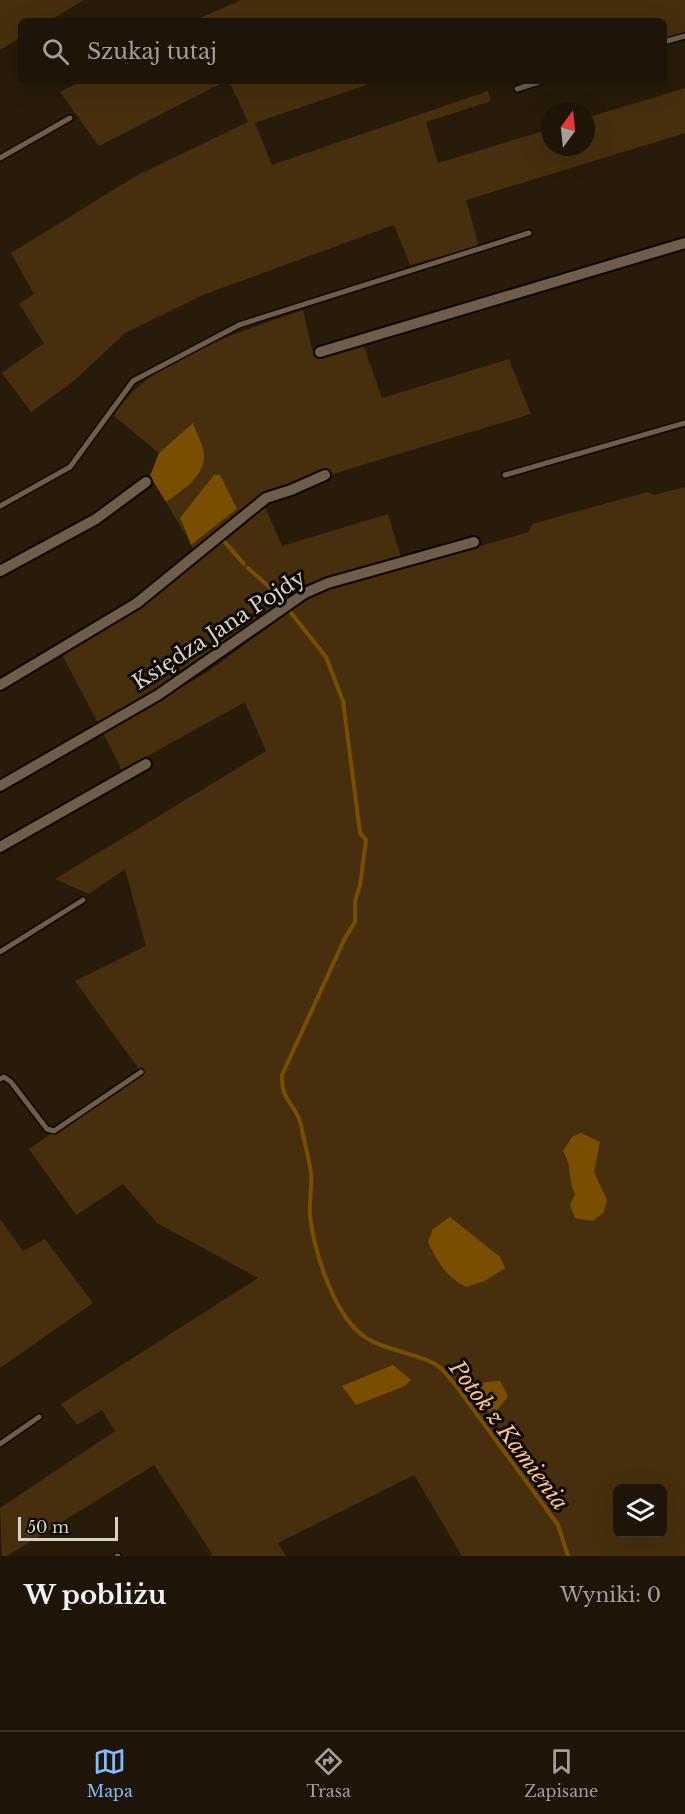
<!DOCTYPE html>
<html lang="pl">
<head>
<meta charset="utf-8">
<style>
	body { margin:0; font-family:"Libre Baskerville",serif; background:#2b2115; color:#f1f3f6 }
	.controls { position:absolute; right:18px; bottom:18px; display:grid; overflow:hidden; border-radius:9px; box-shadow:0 6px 24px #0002 }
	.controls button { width:54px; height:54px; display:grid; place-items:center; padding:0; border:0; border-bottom:2px solid #3c3328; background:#1e1407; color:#f1f3f6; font:30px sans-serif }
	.compass { position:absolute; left:541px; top:102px; width:54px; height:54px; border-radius:50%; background:#1e1407; box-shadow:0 6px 24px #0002; rotate:15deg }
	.scale { position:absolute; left:18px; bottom:15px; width:100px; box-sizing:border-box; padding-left:6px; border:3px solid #d9d0c5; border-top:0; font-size:16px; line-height:21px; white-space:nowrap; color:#d9d0c5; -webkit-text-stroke:4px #0c0702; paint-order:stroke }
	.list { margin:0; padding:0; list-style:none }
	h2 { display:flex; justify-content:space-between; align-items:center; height:78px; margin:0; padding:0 24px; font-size:26px }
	h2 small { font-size:20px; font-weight:400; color:#a19e9b }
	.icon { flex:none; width:33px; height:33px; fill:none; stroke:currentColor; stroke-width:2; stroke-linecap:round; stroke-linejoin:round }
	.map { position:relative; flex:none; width:685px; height:1556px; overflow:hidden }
	.search { position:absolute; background:#1e1407; box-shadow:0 6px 24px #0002; left:18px; right:18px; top:18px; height:66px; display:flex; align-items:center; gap:15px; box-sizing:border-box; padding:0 21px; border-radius:9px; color:#a19e9b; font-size:22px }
	.sheet { height:174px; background:#1e1407 }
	nav { display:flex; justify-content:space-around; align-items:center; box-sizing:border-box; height:84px; border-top:2px solid #3c3328; background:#1e1407; font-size:16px; color:#a19e9b }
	nav a { display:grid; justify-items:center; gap:3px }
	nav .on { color:#84bcfb }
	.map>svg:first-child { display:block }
	.green { fill:#472f0d; fill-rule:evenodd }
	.water { fill:#7a4e00 }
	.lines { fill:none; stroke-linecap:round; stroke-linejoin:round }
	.stream { stroke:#7a4e00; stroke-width:4 }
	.service-casing { stroke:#100500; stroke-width:8 }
	.minor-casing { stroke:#100500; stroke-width:14 }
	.service { stroke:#6d5d4a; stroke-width:5 }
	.minor { stroke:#6d5d4a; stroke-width:10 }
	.labels { text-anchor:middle; stroke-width:6; stroke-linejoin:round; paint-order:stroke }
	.street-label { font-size:21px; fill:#d9d0c5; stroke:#0c0702 }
	.water-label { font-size:22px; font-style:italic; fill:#f9c481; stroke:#0c0702 }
</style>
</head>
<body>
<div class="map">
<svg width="685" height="1556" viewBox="0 0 685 1556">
	<rect width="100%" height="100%" fill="#281b09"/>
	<g class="green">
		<path d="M0 0H84L49 21H21V37L0 50Z"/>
		<path d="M241 0H685V33L664 39V21H193Z"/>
		<path d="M81 81H226L99 146 60 92Z"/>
		<path d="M229 81H378L255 123 272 165 488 91 491 101 426 122 438 163 550 129V147H586V118L685 88V133L466 200 479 246 410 265 394 225 203 295 125 333 74 381 31 412 2 373 44 343 19 304 34 294 11 253 136 176 248 122Z"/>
		<path d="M303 310 314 357 363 344 382 398 509 359 531 414 260 496 282 546 388 514 401 557 307 584 164 684 98 723 58 647 131 601 194 551 191 545 237 509 180 518 186 536 166 502 185 490 193 424 159 453 114 416C145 360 246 330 303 310Z"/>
		<path d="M685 487V1556H462L414 1475 278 1543 286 1556H210L212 1554 154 1465 7 1556H2L0 1508 115 1431 102 1410 77 1425 61 1404 258 1278 157 1223 123 1184 76 1215 29 1149 141 1072 75 981 146 946 125 869 89 894 55 879 266 751 245 702 122 770 103 733 209 671 301 603 330 589 529 532 532 524 647 492 654 495ZM618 1488H662V1534H618Z"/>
		<path d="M0 1219 23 1251 45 1239 93 1303 0 1368Z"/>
	</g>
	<g class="water">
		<path d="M193 423C196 433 204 445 204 455 205 476 181 492 166 502L150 476 159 453Z"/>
		<path d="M214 475H220L237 509 191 545 180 518Z"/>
		<path d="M581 1133 600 1142 594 1172 607 1200 604 1212 593 1221 575 1218 570 1205 575 1194C567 1178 573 1167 563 1151L572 1137Z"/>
		<path d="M450 1217 500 1257 505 1268 485 1281 466 1287C446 1277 437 1261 428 1242L433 1229Z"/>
		<path d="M393 1365 411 1380 405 1386 356 1405 342 1386Z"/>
		<path d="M500 1381 508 1396 494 1414 474 1402 473 1387 486 1382Z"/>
	</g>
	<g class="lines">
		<g class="stream">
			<path d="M223 540 244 564"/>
			<path d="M248 568 276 593 283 603"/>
			<path d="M288 609 326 657 343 701 360 833 366 840 360 885 355 901V922L345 938 282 1075C281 1102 296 1104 301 1125 304 1141 309 1158 311 1174 312 1188 309 1202 310 1216 314 1251 333 1312 362 1335 383 1351 420 1353 438 1366 444 1370 449 1378 454 1383L558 1525 568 1556"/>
		</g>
		<g class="service-casing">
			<g id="service">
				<path d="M664 42 685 36"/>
				<path d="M517 89 542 81"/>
				<path d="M0 158 70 118"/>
				<path d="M505 475 685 423"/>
				<path d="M0 506 70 467 133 381 239 325 529 233"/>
				<path d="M0 952 83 900"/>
				<path d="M0 1079 4 1077 11 1082 47 1129 54 1131 141 1072"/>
				<path d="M0 1444 39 1417"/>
				<path d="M117 1556H118"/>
			</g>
		</g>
		<g class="minor-casing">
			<g id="minor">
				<path d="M320 352 685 243"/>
				<path d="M0 571 96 519 146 482"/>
				<path d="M0 685 137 603 266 498 291 490 325 475"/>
				<path d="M0 786 158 695 305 593 328 583 474 542"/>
				<path d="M0 847 146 764"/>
			</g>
		</g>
		<use href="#service" class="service"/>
		<use href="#minor" class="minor"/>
	</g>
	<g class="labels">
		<g class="street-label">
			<text transform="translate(219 630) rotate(-33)" y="7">Księdza Jana Pojdy</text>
		</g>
		<g class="water-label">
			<text transform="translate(509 1435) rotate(53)" y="8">Potok z Kamienia</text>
		</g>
	</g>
</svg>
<div class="controls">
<button><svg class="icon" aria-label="layers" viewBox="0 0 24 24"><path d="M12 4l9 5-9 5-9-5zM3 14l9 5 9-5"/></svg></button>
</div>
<svg class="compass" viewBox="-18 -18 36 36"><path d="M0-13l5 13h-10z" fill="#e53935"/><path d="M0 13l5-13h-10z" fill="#a19e9b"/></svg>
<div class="scale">50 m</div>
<div class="search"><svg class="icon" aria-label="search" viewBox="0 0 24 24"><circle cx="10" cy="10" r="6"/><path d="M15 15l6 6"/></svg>Szukaj tutaj</div>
</div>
<section class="sheet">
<h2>W pobliżu<small>Wyniki: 0</small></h2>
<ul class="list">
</ul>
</section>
<nav>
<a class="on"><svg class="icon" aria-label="map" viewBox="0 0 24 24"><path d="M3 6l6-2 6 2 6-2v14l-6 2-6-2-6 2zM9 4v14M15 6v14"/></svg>Mapa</a>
<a><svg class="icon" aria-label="directions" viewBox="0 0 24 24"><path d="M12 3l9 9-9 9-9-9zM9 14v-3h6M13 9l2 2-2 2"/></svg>Trasa</a>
<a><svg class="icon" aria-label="saved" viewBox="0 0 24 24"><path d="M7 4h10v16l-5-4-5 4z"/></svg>Zapisane</a>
</nav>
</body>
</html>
